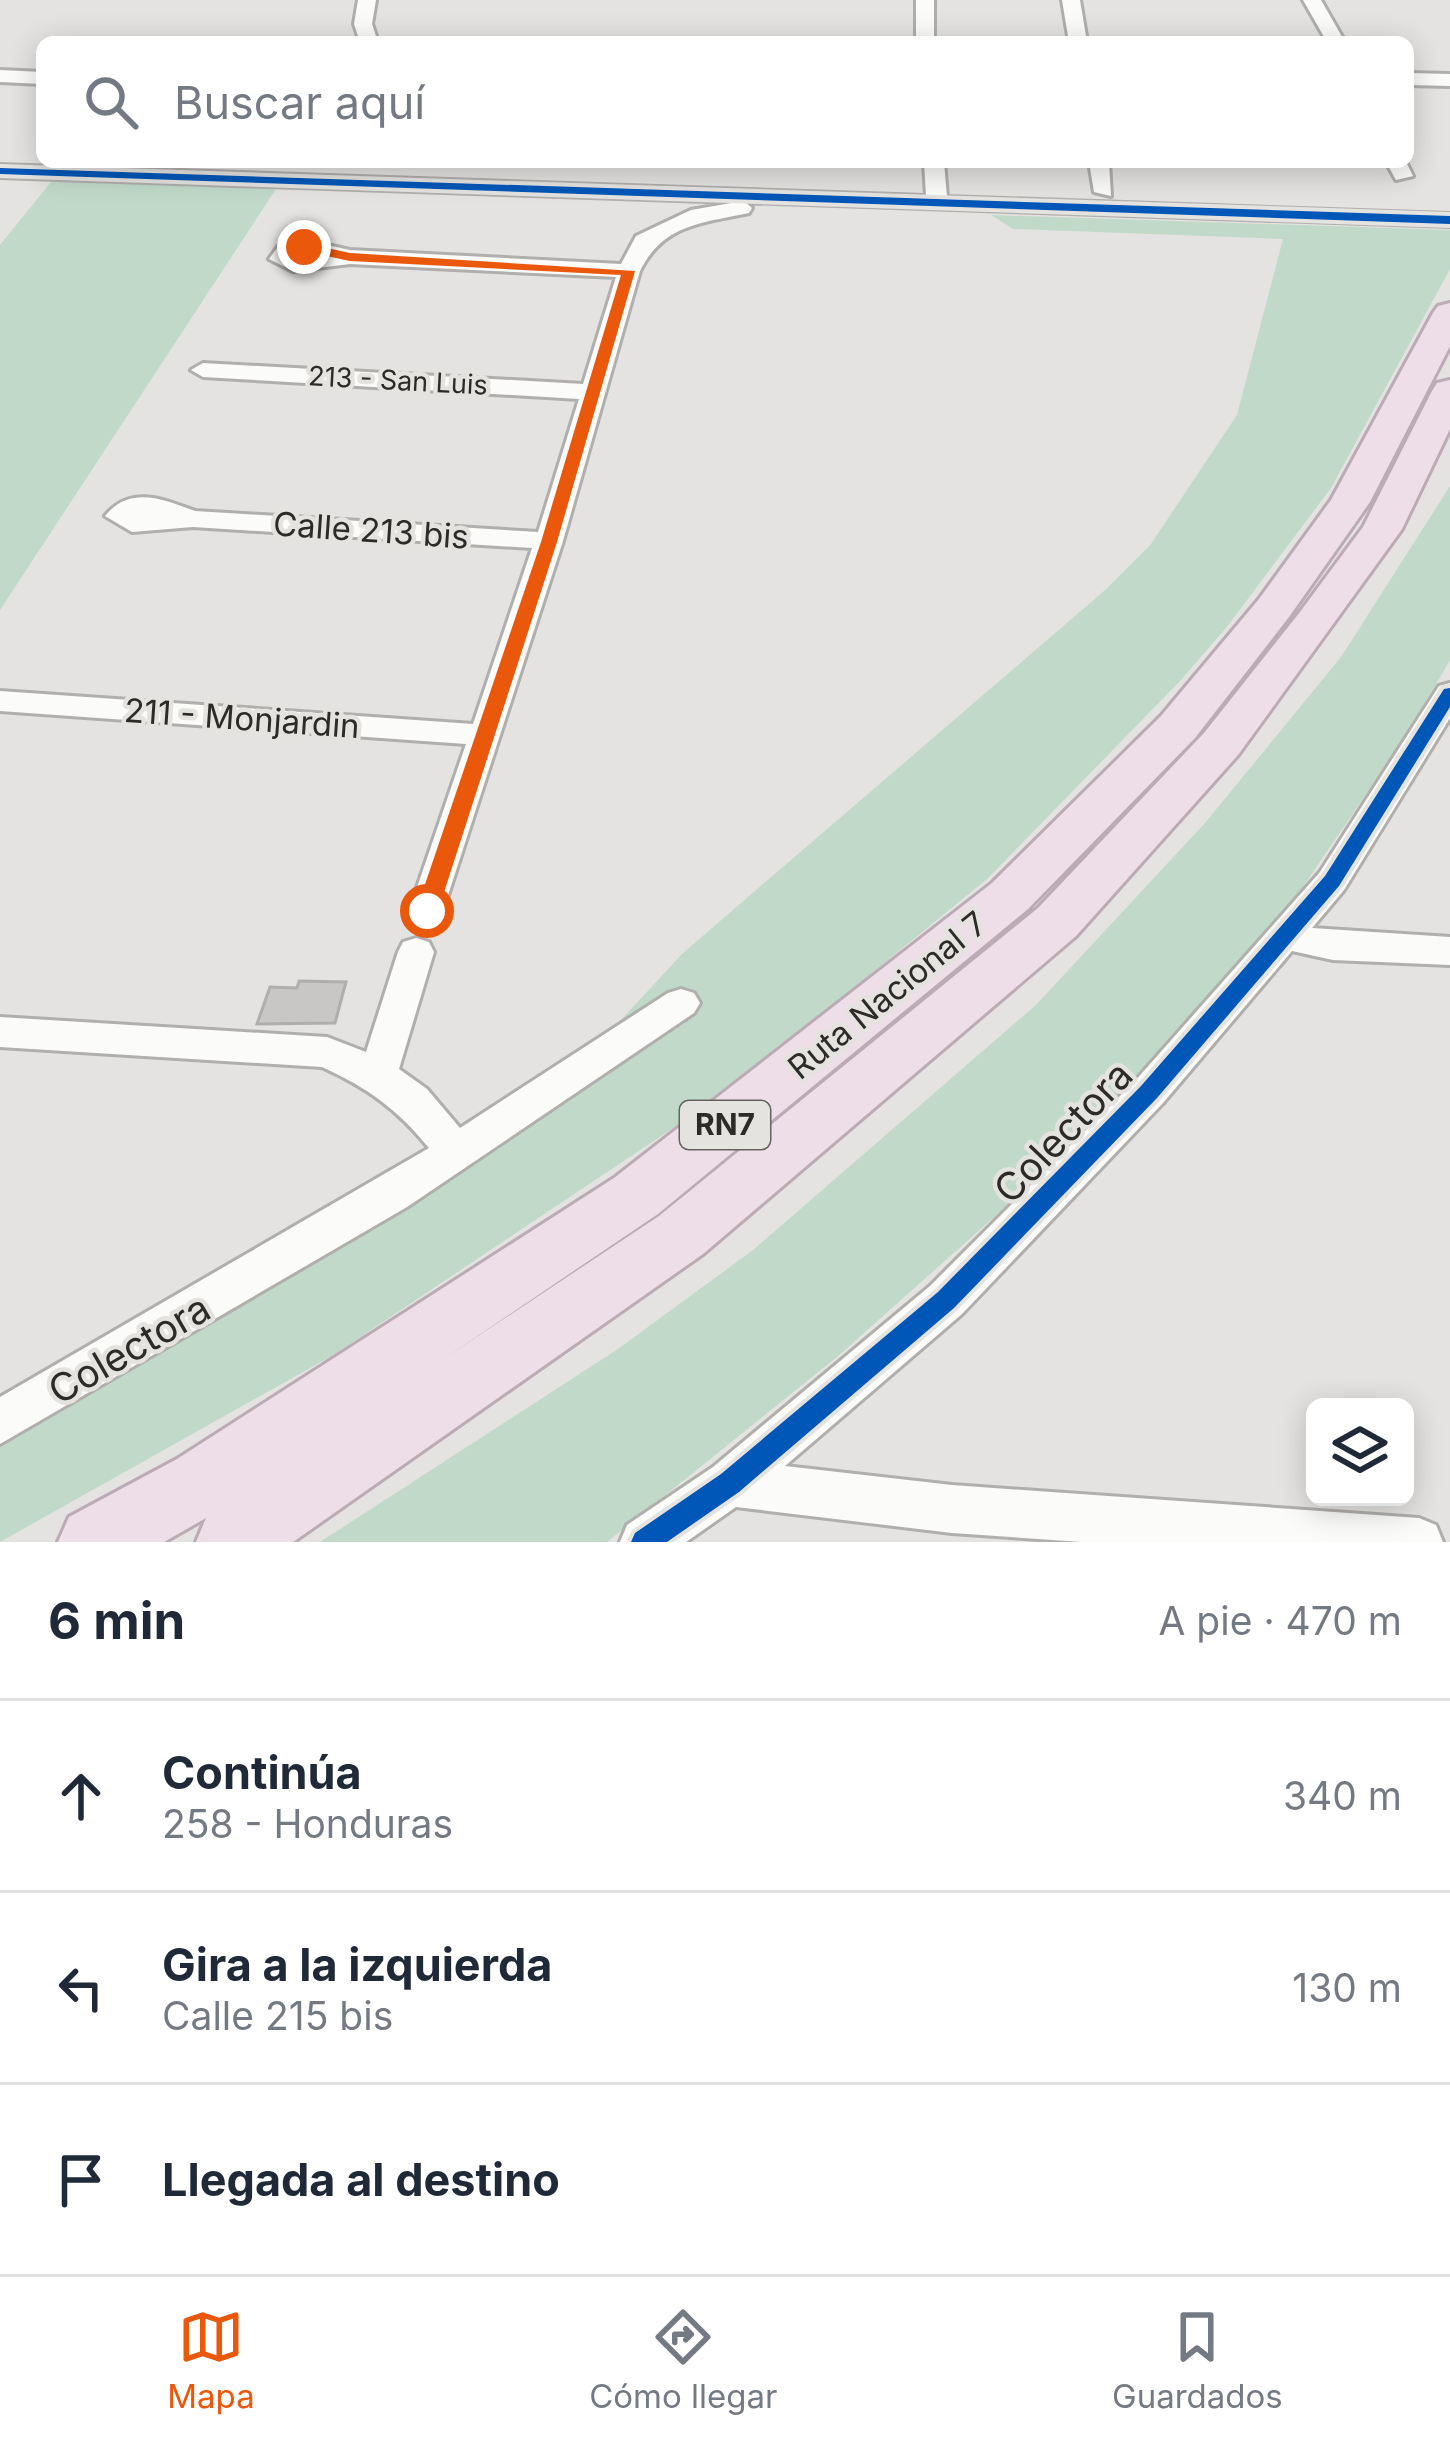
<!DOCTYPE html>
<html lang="es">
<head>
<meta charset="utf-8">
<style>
	body { margin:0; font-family:Inter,sans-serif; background:#f2f2f3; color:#1f2937 }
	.controls { position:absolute; right:36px; bottom:36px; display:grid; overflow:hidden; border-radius:18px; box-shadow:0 6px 30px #0003 }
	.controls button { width:108px; height:108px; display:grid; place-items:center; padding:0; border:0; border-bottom:3px solid #e0e1e3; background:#fff; color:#1f2937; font:60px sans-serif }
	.stop { position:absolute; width:36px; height:36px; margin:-27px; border:9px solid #ea580c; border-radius:50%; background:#fff }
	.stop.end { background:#ea580c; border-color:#fff; box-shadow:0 3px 12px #0008 }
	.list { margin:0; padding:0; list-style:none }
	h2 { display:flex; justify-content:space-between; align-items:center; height:156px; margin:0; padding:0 48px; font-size:51px }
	h2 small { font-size:39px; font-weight:400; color:#747a83 }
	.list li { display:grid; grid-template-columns:78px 1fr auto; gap:36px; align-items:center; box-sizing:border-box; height:192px; padding:0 48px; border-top:3px solid #e0e1e3 }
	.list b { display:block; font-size:45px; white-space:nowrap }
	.list p { margin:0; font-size:39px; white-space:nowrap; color:#747a83 }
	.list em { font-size:39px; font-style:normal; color:#747a83 }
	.icon { flex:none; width:66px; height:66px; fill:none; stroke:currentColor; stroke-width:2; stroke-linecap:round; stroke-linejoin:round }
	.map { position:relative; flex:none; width:1450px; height:1542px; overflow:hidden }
	.search { position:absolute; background:#fff; box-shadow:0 6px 30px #0003; left:36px; right:36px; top:36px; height:132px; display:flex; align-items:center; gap:30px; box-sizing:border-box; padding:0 42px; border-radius:18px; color:#747a83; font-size:45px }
	.sheet { height:732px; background:#fff }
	nav { display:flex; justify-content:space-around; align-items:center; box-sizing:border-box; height:168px; border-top:3px solid #e0e1e3; background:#fff; font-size:33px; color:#747a83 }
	nav a { display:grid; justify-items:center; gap:6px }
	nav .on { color:#ea580c }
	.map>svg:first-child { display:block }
	.green { fill:#c0d9c8 }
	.building { fill:#c8c7c6; stroke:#afaeac; stroke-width:3 }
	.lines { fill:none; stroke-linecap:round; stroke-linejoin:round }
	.minor-casing { stroke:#b0afad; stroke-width:6 }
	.highway-casing { stroke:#bcabb5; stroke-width:6 }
	.minor { fill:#fbfbfa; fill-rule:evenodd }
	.highway { fill:#eddee8; fill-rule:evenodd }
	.cycleway-casing { stroke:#e5e3e0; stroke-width:8 }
	.cycleway { fill:#0057b8; fill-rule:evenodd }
	.route { fill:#ea580c }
	.labels { text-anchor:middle; stroke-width:9; stroke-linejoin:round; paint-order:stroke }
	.far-street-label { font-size:27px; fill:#2c2b2a; stroke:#e5e3e0 }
	.shield { fill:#e5e3e0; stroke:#646261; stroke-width:3 }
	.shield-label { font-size:30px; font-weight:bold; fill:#2c2b2a }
	.street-label { font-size:33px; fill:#2c2b2a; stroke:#e5e3e0 }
	.near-street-label { font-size:39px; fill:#2c2b2a; stroke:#e5e3e0 }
</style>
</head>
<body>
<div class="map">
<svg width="1450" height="1542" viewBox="0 0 1450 1542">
	<rect width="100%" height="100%" fill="#e4e3e1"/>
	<g class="green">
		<path d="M55 177 278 186 0 610V245Z"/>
		<path d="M991 215 1450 230V269L1331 488 1226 628 1180 681 987 879 724 1094 335 1354 0 1542V1433L583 1061 683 953 1104 591 1151 544 1237 415 1283 239 1013 229Z"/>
		<path d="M1450 486V660L1407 734 1296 897 1086 1135 837 1357 607 1542H320L618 1349 753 1250 1036 1005 1205 823 1341 657Z"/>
	</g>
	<path class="building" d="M299 981 346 982 335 1023 257 1024 270 987 297 988Z"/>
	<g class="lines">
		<g class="minor-casing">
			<g id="minor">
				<path d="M358 0H376L372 24 378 42H360L354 24Z"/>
				<rect x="916" y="0" width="18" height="42"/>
				<path d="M1062 0H1080L1087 42H1069Z"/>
				<path d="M1303 0H1321L1345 42H1327Z"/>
				<path d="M0 70 42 72V84L0 82Z"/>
				<path d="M1408 73 1450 74V86L1408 85Z"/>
				<path d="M924 162H944L947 197 1450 214V226L745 202 752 208 749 213C702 223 663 224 640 271L563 541 440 920 427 924 414 920 409 911 466 744 0 711V691L473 724 532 548 193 527 132 532 105 516C130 485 163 499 195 511L538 532 579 399 203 377 191 370 203 363 583 384 616 277 350 264 293 271 269 259 280 244 304 240 350 250 621 264 636 236 691 210 737 202 0 177V165L926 196Z"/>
				<path d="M1089 162H1109L1111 196 1094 192Z"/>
				<path d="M1386 162H1406L1413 176 1396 180Z"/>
				<path d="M1450 683V718L1344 890 1312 928 1450 937V965L1333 960 1292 951 1163 1103 962 1314 785 1466 952 1485 1419 1518 1436 1525 1443 1542H1082L952 1533 736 1507 686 1542H620L627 1525 713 1467 930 1286 1135 1081 1320 872 1439 686Z"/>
				<path d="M416 938 429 942 434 952 399 1069 427 1089 460 1128 668 993 681 989 694 993 700 1003 694 1013 407 1207 0 1444V1397L429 1148C397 1109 368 1088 322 1067L0 1047V1017L327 1037 366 1052 398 952 403 942Z"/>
			</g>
		</g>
		<g class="highway-casing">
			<path id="highway" d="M1450 303V346L1370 502 1289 617 1195 738 1028 909 658 1214 445 1358 659 1216 1038 908 1204 733 1300 612 1363 527 1432 391 1437 383 1450 380V429L1402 529 1238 755 1076 936 703 1254 293 1542H196L206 1518 164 1542H58L69 1517 177 1459 614 1178 992 883 1161 716 1259 599 1331 500 1433 313 1438 306Z"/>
		</g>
		<use href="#minor" class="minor"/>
		<use href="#highway" class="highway"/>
		<g class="cycleway-casing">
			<g id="cycleway">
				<path d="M0 168 1450 216V224L0 174Z"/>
				<path d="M1450 688V707L1339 886 1157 1098 954 1308 739 1492 667 1542H631L635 1533 721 1474 938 1292 1141 1086 1325 876 1444 689Z"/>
			</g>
		</g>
		<use href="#cycleway" class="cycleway"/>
	</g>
	<path class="route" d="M304 243 350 253 635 271 557 542 438 911 427 919 416 911 541 542 621 275 350 261 299 250Z"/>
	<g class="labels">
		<g class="far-street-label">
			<text transform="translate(398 381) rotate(3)" y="9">213 - San Luis</text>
		</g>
		<rect class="shield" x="680" y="1101" width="90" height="48" rx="9"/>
		<g class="shield-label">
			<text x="725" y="1135">RN7</text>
		</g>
		<g class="street-label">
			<text transform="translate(371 530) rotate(4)" y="12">Calle 213 bis</text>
			<text transform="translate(242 718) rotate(4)" y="12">211 - Monjardin</text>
			<text transform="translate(887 995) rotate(-39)" y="12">Ruta Nacional 7</text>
		</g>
		<g class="near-street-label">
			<text transform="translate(1063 1132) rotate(-46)" y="14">Colectora</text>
			<text transform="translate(129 1349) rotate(-30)" y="14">Colectora</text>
		</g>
	</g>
</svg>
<div class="controls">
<button><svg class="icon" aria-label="layers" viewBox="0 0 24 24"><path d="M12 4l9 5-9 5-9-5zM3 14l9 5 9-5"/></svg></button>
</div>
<div class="stop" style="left:427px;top:911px"></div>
<div class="stop end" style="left:304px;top:247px"></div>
<div class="search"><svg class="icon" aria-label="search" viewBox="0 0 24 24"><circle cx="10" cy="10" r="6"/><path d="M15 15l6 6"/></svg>Buscar aquí</div>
</div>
<section class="sheet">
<h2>6 min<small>A pie · 470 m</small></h2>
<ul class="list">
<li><svg class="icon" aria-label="ahead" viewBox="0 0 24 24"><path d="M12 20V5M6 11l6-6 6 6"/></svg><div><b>Continúa</b><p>258 - Honduras</p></div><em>340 m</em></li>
<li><svg class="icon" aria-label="left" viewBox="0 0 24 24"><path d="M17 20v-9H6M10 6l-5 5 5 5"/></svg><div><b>Gira a la izquierda</b><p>Calle 215 bis</p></div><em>130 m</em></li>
<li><svg class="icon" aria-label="arrive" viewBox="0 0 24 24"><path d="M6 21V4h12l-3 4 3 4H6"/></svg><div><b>Llegada al destino</b></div></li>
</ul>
</section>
<nav>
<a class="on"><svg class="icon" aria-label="map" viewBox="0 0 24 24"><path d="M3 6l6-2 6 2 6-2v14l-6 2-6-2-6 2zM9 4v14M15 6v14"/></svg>Mapa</a>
<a><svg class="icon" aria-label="directions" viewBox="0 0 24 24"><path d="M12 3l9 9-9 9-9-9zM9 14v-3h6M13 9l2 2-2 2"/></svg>Cómo llegar</a>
<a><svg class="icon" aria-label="saved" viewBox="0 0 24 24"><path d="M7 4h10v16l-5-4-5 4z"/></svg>Guardados</a>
</nav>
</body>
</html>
